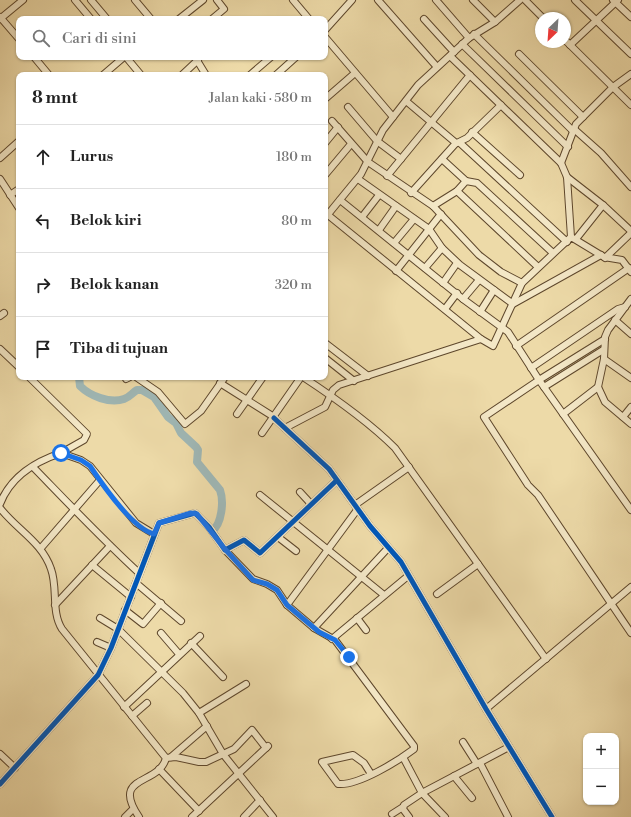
<!DOCTYPE html>
<html lang="id">
<head>
<meta charset="utf-8">
<style>
	body { margin:0; font-family:"Libre Bodoni",serif; background:#f2f2f2; color:#222 }
	.controls { position:absolute; right:12px; bottom:12px; display:grid; overflow:hidden; border-radius:8px; box-shadow:0 1px 3px #0004 }
	.controls button { width:36px; height:36px; display:grid; place-items:center; padding:0; border:0; border-bottom:1px solid #e0e0e0; background:#fff; color:#222; font:20px sans-serif }
	.compass { position:absolute; left:535px; top:12px; width:36px; height:36px; border-radius:50%; background:#fff; box-shadow:0 1px 3px #0004; rotate:205deg }
	.stop { position:absolute; width:12px; height:12px; margin:-9px; border:3px solid #1a73e8; border-radius:50%; background:#fff }
	.stop.end { background:#1a73e8; border-color:#fff; box-shadow:0 1px 4px #0008 }
	.list { margin:0; padding:0; list-style:none }
	h2 { display:flex; justify-content:space-between; align-items:center; height:52px; margin:0; padding:0 16px; font-size:17px }
	h2 small { font-size:13px; font-weight:400; color:#767676 }
	.list li { display:grid; grid-template-columns:26px 1fr auto; gap:12px; align-items:center; box-sizing:border-box; height:64px; padding:0 16px; border-top:1px solid #e0e0e0 }
	.list b { display:block; font-size:15px; white-space:nowrap }
	.list em { font-size:13px; font-style:normal; color:#767676 }
	.icon { flex:none; width:22px; height:22px; fill:none; stroke:currentColor; stroke-width:2; stroke-linecap:round; stroke-linejoin:round }
	.map { position:relative; flex:none; width:631px; height:817px; overflow:hidden }
	.search { position:absolute; background:#fff; box-shadow:0 1px 3px #0004; left:16px; top:16px; width:312px; height:44px; display:flex; align-items:center; gap:10px; box-sizing:border-box; padding:0 14px; border-radius:8px; color:#767676; font-size:15px }
	.panel { position:absolute; background:#fff; box-shadow:0 1px 3px #0004; left:16px; top:72px; width:312px; height:308px; border-radius:8px }
	.map>svg:first-child { display:block }
	.lines { fill:none; stroke-linecap:round; stroke-linejoin:round }
	.river { stroke:#9fb7b5; stroke-width:8 }
	.minor-casing { stroke:#5e472c; stroke-width:8 }
	.minor { stroke:#f3e7c6; stroke-width:6 }
	.cycleway-casing { stroke:#f3e7c6; stroke-width:8 }
	.cycleway { stroke:#0057b8; stroke-width:5 }
	.route { stroke:#1a73e8; stroke-width:5 }
</style>
</head>
<body>
<div class="map">
<svg width="631" height="817" viewBox="0 0 631 817">
	<rect width="100%" height="100%" fill="#eddaa8"/>
	<filter id="stains"><feTurbulence type="fractalNoise" baseFrequency=".005" numOctaves="4"/><feColorMatrix values="0 0 0 0 .2 0 0 0 0 .09 0 0 0 0 .02 0 0 0 .5 -.17"/></filter>
	<radialGradient id="worn" r=".72"><stop offset=".6" stop-color="#630" stop-opacity="0"/><stop offset="1" stop-color="#630" stop-opacity=".3"/></radialGradient>
	<g class="lines">
		<path class="river" d="M79 377 80 386C90 396 110 404 124 399 130 397 132 393 137 390H142L154 397 168 417 176 423 181 433 196 447 198 450 197 462 220 490C224 501 222 524 212 531"/>
		<g class="minor-casing">
			<g id="minor">
				<path d="M75 0 91 19"/>
				<path d="M91 0 107 19"/>
				<path d="M135 0 151 19"/>
				<path d="M293 0 309 19"/>
				<path d="M378 0 437 67"/>
				<path d="M436 0 469 38"/>
				<path d="M473 0 495 22"/>
				<path d="M525 0 543 18"/>
				<path d="M575 0 631 54"/>
				<path d="M613 0 631 17"/>
				<path d="M0 17 19 39"/>
				<path d="M0 19 23 0"/>
				<path d="M179 19 203 0"/>
				<path d="M212 19 224 9 217 0"/>
				<path d="M424 19 454 52"/>
				<path d="M325 30 352 0"/>
				<path d="M474 34 573 131"/>
				<path d="M325 37 393 117"/>
				<path d="M565 40 631 105"/>
				<path d="M462 44 568 147"/>
				<path d="M570 45 618 0"/>
				<path d="M519 54 583 117"/>
				<path d="M450 56 561 163 567 177 571 237"/>
				<path d="M34 57 49 75"/>
				<path d="M126 57 141 75"/>
				<path d="M195 57 206 75"/>
				<path d="M103 75 124 57"/>
				<path d="M182 75 198 60"/>
				<path d="M250 75 271 57"/>
				<path d="M276 75 296 57"/>
				<path d="M325 99 355 73"/>
				<path d="M406 101 456 143 411 193"/>
				<path d="M348 107 377 141 401 159"/>
				<path d="M332 121 368 162 433 206 479 255 501 272 522 283"/>
				<path d="M574 129 601 153 631 187"/>
				<path d="M472 132 520 175"/>
				<path d="M325 143 338 127"/>
				<path d="M457 143 467 138 501 105"/>
				<path d="M460 143 567 242"/>
				<path d="M0 158 19 141"/>
				<path d="M442 159 466 181"/>
				<path d="M561 163 576 124 613 87 631 74"/>
				<path d="M325 175 351 144"/>
				<path d="M387 176 470 75"/>
				<path d="M567 177 603 205 631 231"/>
				<path d="M0 179 19 208"/>
				<path d="M358 179 429 229 442 248 460 265 513 304 601 255"/>
				<path d="M457 191 538 267"/>
				<path d="M10 195 19 189"/>
				<path d="M340 200 463 299 508 332 539 380 631 510"/>
				<path d="M433 206 457 191 466 181 477 183 553 253"/>
				<path d="M328 215 481 339"/>
				<path d="M362 217 379 195"/>
				<path d="M325 218 361 174 383 130 418 85 469 38 495 22 520 0"/>
				<path d="M379 230 396 206"/>
				<path d="M576 239 603 205"/>
				<path d="M394 243 414 219"/>
				<path d="M605 258 631 233"/>
				<path d="M425 268 442 248"/>
				<path d="M396 271 441 214"/>
				<path d="M443 283 457 263"/>
				<path d="M463 299 479 280"/>
				<path d="M631 299 608 330 605 337 604 359 598 387 605 402 631 424"/>
				<path d="M445 309 457 293"/>
				<path d="M480 312 494 290"/>
				<path d="M0 316 4 313"/>
				<path d="M615 320 631 334"/>
				<path d="M605 339 539 380 484 417 528 485 538 495 631 633"/>
				<path d="M325 343 368 376"/>
				<path d="M516 346 629 268"/>
				<path d="M0 349 19 367"/>
				<path d="M325 358 354 381"/>
				<path d="M604 359 631 378"/>
				<path d="M531 368 618 309 625 307"/>
				<path d="M29 377 87 434 84 440 61 453"/>
				<path d="M136 377 158 392 185 424 201 411 225 377"/>
				<path d="M303 377C335 398 368 421 395 448L546 659"/>
				<path d="M126 379 130 377"/>
				<path d="M220 383 274 417"/>
				<path d="M544 387 603 350"/>
				<path d="M237 414 263 377"/>
				<path d="M563 414 598 387"/>
				<path d="M623 417 631 407"/>
				<path d="M274 418 329 469 370 526 401 562 486 709 552 817"/>
				<path d="M285 428 325 407 333 390 339 385 481 339 493 346 522 283 571 237 604 257 622 260 631 272"/>
				<path d="M262 433 301 377"/>
				<path d="M33 467C68 503 102 539 139 573"/>
				<path d="M300 492 311 504"/>
				<path d="M260 495 384 595"/>
				<path d="M0 504C10 478 34 462 61 453L81 460 90 466 136 523 154 534"/>
				<path d="M355 505 409 467"/>
				<path d="M0 508C17 530 42 542 51 569 58 588 51 612 62 629L166 758C159 786 110 774 139 817"/>
				<path d="M278 537 296 551"/>
				<path d="M41 548 100 480"/>
				<path d="M225 550 253 579 267 584 277 590 287 605 357 510"/>
				<path d="M92 565 131 597"/>
				<path d="M136 583 181 621"/>
				<path d="M437 594 478 564"/>
				<path d="M55 605 110 546"/>
				<path d="M287 605 314 628"/>
				<path d="M125 610 143 624 161 603"/>
				<path d="M100 618 118 629 183 693 199 713 223 754 273 817"/>
				<path d="M357 618 366 630"/>
				<path d="M161 633 179 654"/>
				<path d="M332 639 408 576"/>
				<path d="M97 642 111 648"/>
				<path d="M191 643 223 677"/>
				<path d="M124 707 200 636"/>
				<path d="M486 709 631 587"/>
				<path d="M199 713 246 684"/>
				<path d="M132 716 147 703"/>
				<path d="M463 742 477 764"/>
				<path d="M0 754 15 768"/>
				<path d="M171 757 207 726"/>
				<path d="M403 757 422 793 445 817"/>
				<path d="M166 758 176 757 199 762H206L234 749 252 730 266 748"/>
				<path d="M480 763 508 817"/>
				<path d="M159 769 199 811"/>
				<path d="M371 774 364 763 353 755 322 762 338 784C358 786 398 761 414 749V746L335 640 314 628 388 548"/>
				<path d="M454 776 472 798"/>
				<path d="M0 784 98 675 111 648 159 523 195 513 209 527 225 550 244 540 260 553 336 481"/>
				<path d="M392 814 403 807"/>
				<path d="M125 817 133 809"/>
				<path d="M192 817 268 746"/>
				<path d="M244 817 260 800"/>
				<path d="M409 817 403 809 404 805 422 793 509 747"/>
			</g>
		</g>
		<use href="#minor" class="minor"/>
		<g class="cycleway-casing">
			<g id="cycleway">
				<path d="M274 418 329 469 370 526 401 562 486 709 552 817"/>
				<path d="M0 784 98 675 111 648 159 523 195 513 209 527 225 550 244 540 260 553 336 481"/>
			</g>
		</g>
		<use href="#cycleway" class="cycleway"/>
	</g>
	<g class="lines">
		<path class="route" d="M61 453 81 460 90 466C102 484 133 529 154 534L159 523 191 513 197 514 224 548 253 580 267 584 277 590 287 605 319 632 335 640 349 657"/>
	</g>
	<rect width="100%" height="100%" filter="url(#stains)"/>
	<rect width="100%" height="100%" fill="url(#worn)"/>
</svg>
<div class="controls">
<button>+</button>
<button>−</button>
</div>
<svg class="compass" viewBox="-18 -18 36 36"><path d="M0-13l5 13h-10z" fill="#e53935"/><path d="M0 13l5-13h-10z" fill="#767676"/></svg>
<div class="stop" style="left:61px;top:453px"></div>
<div class="stop end" style="left:349px;top:657px"></div>
<div class="search"><svg class="icon" aria-label="search" viewBox="0 0 24 24"><circle cx="10" cy="10" r="6"/><path d="M15 15l6 6"/></svg>Cari di sini</div>
<section class="panel">
<h2>8 mnt<small>Jalan kaki · 580 m</small></h2>
<ul class="list">
<li><svg class="icon" aria-label="ahead" viewBox="0 0 24 24"><path d="M12 20V5M6 11l6-6 6 6"/></svg><div><b>Lurus</b></div><em>180 m</em></li>
<li><svg class="icon" aria-label="left" viewBox="0 0 24 24"><path d="M17 20v-9H6M10 6l-5 5 5 5"/></svg><div><b>Belok kiri</b></div><em>80 m</em></li>
<li><svg class="icon" aria-label="right" viewBox="0 0 24 24"><path d="M7 20v-9h11M14 6l5 5-5 5"/></svg><div><b>Belok kanan</b></div><em>320 m</em></li>
<li><svg class="icon" aria-label="arrive" viewBox="0 0 24 24"><path d="M6 21V4h12l-3 4 3 4H6"/></svg><div><b>Tiba di tujuan</b></div></li>
</ul>
</section>
</div>
</body>
</html>
